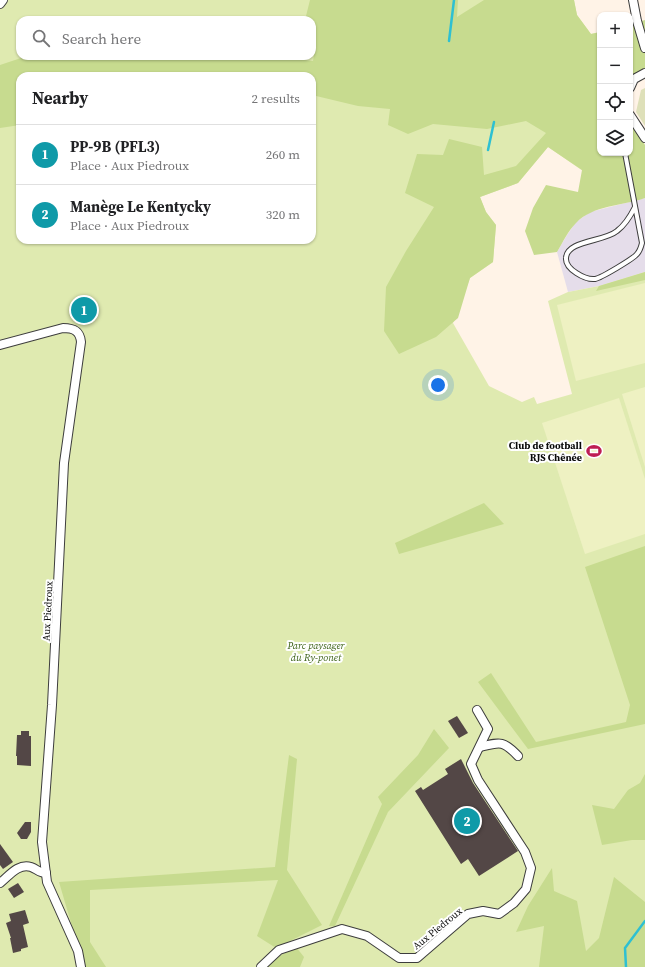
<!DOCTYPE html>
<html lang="en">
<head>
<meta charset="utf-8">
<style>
	body { margin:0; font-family:"Source Serif 4",serif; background:#f2f2f2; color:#202124 }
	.controls { position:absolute; right:12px; top:12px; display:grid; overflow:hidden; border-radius:8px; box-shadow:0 1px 3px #0004 }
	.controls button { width:36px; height:36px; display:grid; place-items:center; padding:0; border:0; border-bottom:1px solid #e0e0e0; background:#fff; color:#202124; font:20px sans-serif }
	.you { position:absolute; left:438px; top:385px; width:14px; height:14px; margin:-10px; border:3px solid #fff; border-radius:50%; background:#1a73e8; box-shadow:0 0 0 6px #1a73e833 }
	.badge { display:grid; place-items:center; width:26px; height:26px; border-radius:50%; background:#ea580c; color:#fff; font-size:13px; font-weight:700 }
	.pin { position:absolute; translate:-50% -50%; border:2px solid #fff; box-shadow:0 1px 4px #0006 }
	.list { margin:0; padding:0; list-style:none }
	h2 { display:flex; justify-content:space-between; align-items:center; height:52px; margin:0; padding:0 16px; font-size:17px }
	h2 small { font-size:13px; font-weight:400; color:#757577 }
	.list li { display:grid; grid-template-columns:26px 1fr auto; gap:12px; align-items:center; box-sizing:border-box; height:60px; padding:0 16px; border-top:1px solid #e0e0e0 }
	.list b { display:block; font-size:15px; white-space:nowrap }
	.list p { margin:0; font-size:13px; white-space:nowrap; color:#757577 }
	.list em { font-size:13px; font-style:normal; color:#757577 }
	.icon { flex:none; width:22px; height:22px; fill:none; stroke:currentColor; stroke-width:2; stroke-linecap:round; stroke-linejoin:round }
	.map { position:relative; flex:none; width:645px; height:967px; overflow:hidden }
	.search { position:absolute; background:#fff; box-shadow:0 1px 3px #0004; left:16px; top:16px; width:300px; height:44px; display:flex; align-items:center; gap:10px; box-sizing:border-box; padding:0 14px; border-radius:12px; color:#757577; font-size:15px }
	.panel { position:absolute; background:#fff; box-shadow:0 1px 3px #0004; left:16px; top:72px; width:300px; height:172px; border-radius:12px }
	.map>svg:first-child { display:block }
	.industrial { fill:#e5ddea }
	.green { fill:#dfeab0; fill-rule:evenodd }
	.forest { fill:#c7db8f }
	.cemetery { fill:#dee0b9 }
	.pitch { fill:#eef1c2 }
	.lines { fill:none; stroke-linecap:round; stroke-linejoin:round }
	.stream { stroke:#2ec0d2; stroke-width:2.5 }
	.building { fill:#534746 }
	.lane-casing { stroke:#3d3d3d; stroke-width:6 }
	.street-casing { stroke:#3d3d3d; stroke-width:10 }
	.lane { stroke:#fff; stroke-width:4 }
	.street { stroke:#fff; stroke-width:8 }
	.labels { text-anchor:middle; stroke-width:4; stroke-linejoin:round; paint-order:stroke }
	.poi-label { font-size:10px; font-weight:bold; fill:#0a0a0a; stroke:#fff; text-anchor:end }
	.street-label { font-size:10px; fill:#0a0a0a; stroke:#fff }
	.park-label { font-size:10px; font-style:italic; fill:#3e6319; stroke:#fff }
</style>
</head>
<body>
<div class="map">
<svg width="645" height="967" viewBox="0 0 645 967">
	<rect width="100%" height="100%" fill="#fff3e7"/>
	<path class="industrial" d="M645 198V272L599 286 568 292 557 252 567 235 576 222 590 212Z"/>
	<path class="green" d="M4 0H574L577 15 591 34 600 32V153L615 193 548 147 518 183 480 197 486 212 496 225 493 262 470 278 453 323 489 386 522 402 534 397 537 404 572 394 548 301 568 292 599 286 645 272V967H0V5ZM20 20H312V56H20ZM20 76H312V240H20Z"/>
	<g class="forest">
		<path d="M310 0H458L457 17 484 0H574L577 15 591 34 600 32V153H630V120L645 145V198C622 206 593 205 576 223 568 231 563 242 557 252L534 255 525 231 533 208 546 185 578 192 582 170 548 147 518 183 480 197 486 212 496 225 493 262 470 278 458 318 436 337 399 354 384 331 386 287 406 251 434 207 405 193 417 154 443 155 449 139 482 147 484 175 516 166 546 133 526 121 487 129 433 124 408 134 388 125 390 109 358 106 312 95V76H20V125L0 128V65L27 56H273L313 61 316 43 312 40V20H305Z"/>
		<path d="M645 20V70L630 76V24Z"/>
		<path d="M645 272V280L596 291 599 286Z"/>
		<path d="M484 503 504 524 399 554 395 543Z"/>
		<path d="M645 546V724L528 749 478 682 491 673 536 742 626 722 630 705 585 567Z"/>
		<path d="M434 729 449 748 388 812 335 926H329L382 804 378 797 418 755Z"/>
		<path d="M289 755 297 759 287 870 322 925 276 948 257 936 278 880 90 890V942L106 967H84L59 882 275 867Z"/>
		<path d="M645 774V840H632L602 845 592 805 614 809 628 790 640 783Z"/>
		<path d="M552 868 554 891 577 901 586 951 599 938 614 877 645 902V967H539L544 926 516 932 528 906Z"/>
		<path d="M296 947 304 957 300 967H266L276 958Z"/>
	</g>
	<path class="cemetery" d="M645 88V126L636 112 641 90Z"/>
	<g class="pitch">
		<path d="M645 283V363L576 381 557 305Z"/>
		<path d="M645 387V467L622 394Z"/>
		<path d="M619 398 645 479V534L585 554 542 423Z"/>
	</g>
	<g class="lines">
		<g class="stream">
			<path d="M449 41 454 0"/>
			<path d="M488 150 494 122"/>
			<path d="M626 967 625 948 645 921"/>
		</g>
	</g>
	<g class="building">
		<path d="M457 716 468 733 459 738 448 721Z"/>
		<path d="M21 731H29V736H31V766L17 765V756H16L17 735H21Z"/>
		<path d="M461 759 473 783 518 851 479 876 468 859 461 864 415 791 421 787 423 790 448 774 445 769Z"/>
		<path d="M25 822H31V832L27 839H21L17 833Z"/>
		<path d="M0 844 13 862 3 869 0 865Z"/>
		<path d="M18 883 24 892 14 898 8 889Z"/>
		<path d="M25 910 29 923 23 925 28 947 21 949V951L13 953 10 938H11L6 923 11 921 9 914Z"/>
	</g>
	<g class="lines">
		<g class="lane-casing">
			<path id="lane" d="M625 153 642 243C641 247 640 251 637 254 633 259 601 278 595 279 585 280 565 269 566 258 567 240 604 242 617 231 625 225 631 215 635 207"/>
		</g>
		<g class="street-casing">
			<g id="street">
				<path d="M633 0 637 21 645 48"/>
				<path d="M0 4 3 0"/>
				<path d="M630 88 634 79 645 73"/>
				<path d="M630 115 645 138"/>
				<path d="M0 345 63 328C74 328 80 331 81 342L64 463 52 705 42 842 47 882 78 951 81 967"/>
				<path d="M480 747C500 742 503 740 518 756"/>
				<path d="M0 883C9 876 18 863 31 867 37 869 39 873 46 873"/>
				<path d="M261 967 279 950 342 929 367 936 399 958H417L468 914 483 911 499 914 514 903 526 889 531 868 525 852 478 780 471 764 488 729 477 710"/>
			</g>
		</g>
		<use href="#lane" class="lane"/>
		<use href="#street" class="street"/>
	</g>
	<defs>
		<g id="stadium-bare" transform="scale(1.2)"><path d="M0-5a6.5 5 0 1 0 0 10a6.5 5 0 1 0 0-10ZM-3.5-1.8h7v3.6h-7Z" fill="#be1e54" stroke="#fff" stroke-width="2.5" paint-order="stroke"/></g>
	</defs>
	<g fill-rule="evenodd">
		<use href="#stadium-bare" x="594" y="451"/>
	</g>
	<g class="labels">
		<g class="poi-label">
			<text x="582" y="449">Club de football<tspan x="582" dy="12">RJS Chênée</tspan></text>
		</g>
		<g class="street-label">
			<text transform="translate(47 611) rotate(-87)" y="4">Aux Piedroux</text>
			<text transform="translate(437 928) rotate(-39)" y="4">Aux Piedroux</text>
		</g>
		<g class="park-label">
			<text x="316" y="649">Parc paysager<tspan x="316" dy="12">du Ry-ponet</tspan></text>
		</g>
	</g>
</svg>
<div class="controls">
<button>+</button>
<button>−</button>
<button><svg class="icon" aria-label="locate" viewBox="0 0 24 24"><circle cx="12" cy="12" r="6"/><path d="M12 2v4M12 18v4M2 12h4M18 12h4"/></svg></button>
<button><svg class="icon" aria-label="layers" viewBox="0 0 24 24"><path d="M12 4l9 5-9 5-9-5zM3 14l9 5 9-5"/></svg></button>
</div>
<div class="you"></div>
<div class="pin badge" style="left:84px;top:310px;background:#0f9aa8">1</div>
<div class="pin badge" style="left:467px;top:821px;background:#0f9aa8">2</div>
<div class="search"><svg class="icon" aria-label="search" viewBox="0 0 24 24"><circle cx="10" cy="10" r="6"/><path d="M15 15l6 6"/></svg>Search here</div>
<section class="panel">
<h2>Nearby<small>2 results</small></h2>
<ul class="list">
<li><span class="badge" style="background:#0f9aa8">1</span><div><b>PP-9B (PFL3)</b><p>Place · Aux Piedroux</p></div><em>260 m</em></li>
<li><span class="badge" style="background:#0f9aa8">2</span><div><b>Manège Le Kentycky</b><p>Place · Aux Piedroux</p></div><em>320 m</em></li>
</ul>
</section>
</div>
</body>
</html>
